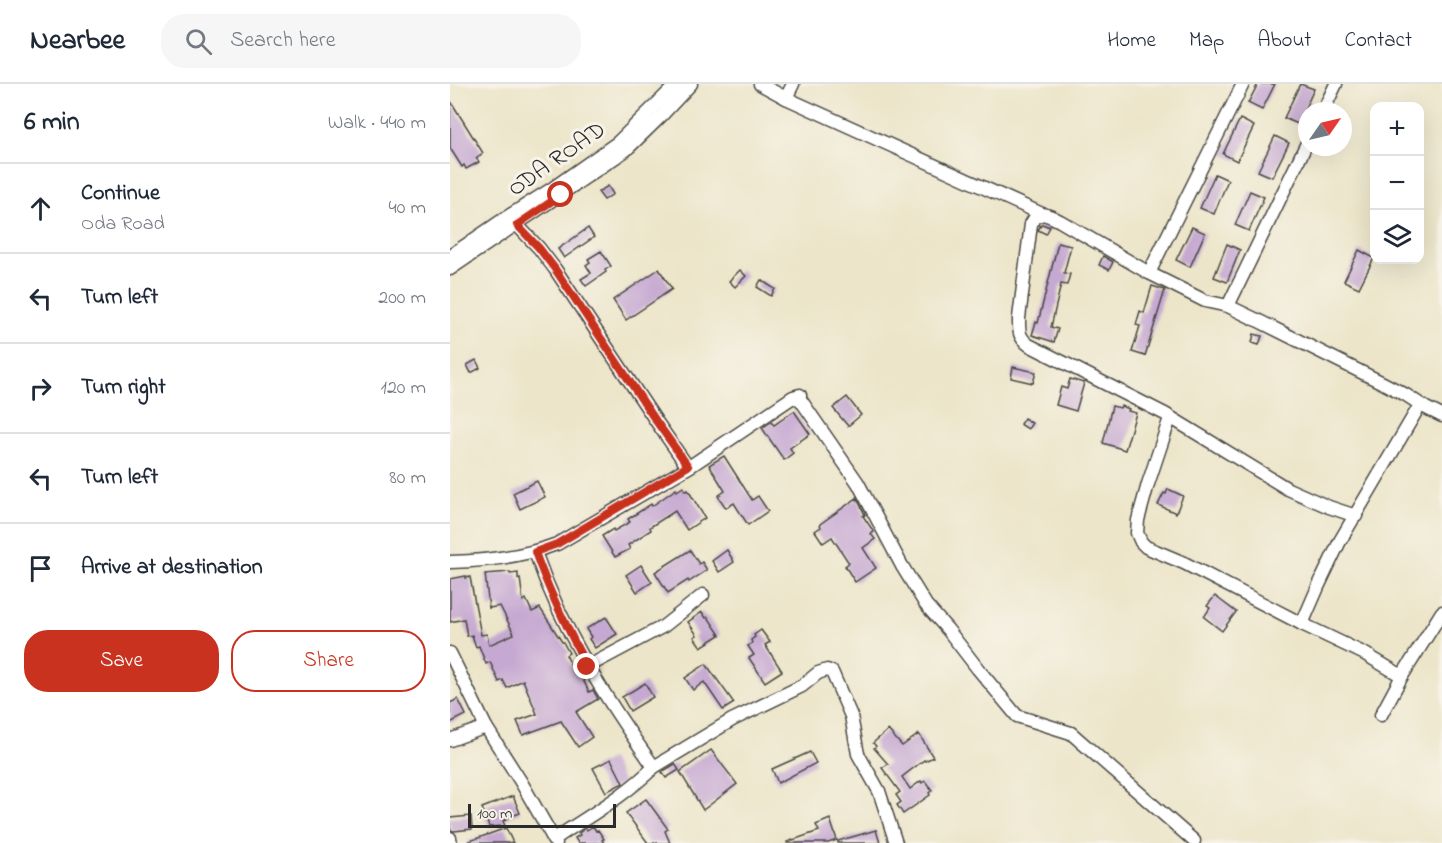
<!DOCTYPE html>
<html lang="en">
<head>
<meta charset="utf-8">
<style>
	body { margin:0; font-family:"Indie Flower",sans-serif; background:#f6f6f7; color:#1f2937 }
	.controls { position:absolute; right:18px; top:18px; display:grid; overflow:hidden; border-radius:12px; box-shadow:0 6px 24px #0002 }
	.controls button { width:54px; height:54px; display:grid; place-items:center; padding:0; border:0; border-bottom:2px solid #e0e1e3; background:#fff; color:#1f2937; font:30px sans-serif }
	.compass { position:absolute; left:848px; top:18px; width:54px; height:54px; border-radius:50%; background:#fff; box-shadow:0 6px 24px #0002; rotate:56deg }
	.scale { position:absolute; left:18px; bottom:15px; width:148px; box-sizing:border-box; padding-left:6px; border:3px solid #2b2b2b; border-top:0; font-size:16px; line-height:21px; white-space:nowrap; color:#2b2b2b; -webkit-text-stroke:4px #f7f3e8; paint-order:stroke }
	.stop { position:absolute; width:18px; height:18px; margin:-14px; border:4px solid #c8321e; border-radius:50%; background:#fff }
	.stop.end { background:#c8321e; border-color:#fff; box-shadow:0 2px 6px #0008 }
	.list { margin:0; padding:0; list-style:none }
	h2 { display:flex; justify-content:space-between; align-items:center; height:78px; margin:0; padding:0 24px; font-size:26px }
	h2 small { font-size:20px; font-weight:400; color:#747a83 }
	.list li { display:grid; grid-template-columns:39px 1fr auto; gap:18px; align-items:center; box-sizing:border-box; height:90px; padding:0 24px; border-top:2px solid #e0e1e3 }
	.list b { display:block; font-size:22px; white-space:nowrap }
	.list p { margin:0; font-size:20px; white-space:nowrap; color:#747a83 }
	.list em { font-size:20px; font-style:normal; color:#747a83 }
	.actions { display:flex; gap:12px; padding:18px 24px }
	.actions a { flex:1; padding:14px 0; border:2px solid #c8321e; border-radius:24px; text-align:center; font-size:21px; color:#c8321e }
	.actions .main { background:#c8321e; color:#fff }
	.icon { flex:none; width:33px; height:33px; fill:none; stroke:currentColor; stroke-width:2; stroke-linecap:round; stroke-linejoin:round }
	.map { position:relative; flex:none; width:992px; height:759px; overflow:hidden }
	header { display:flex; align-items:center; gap:36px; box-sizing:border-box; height:84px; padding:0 30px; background:#fff; border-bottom:2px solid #e0e1e3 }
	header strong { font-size:28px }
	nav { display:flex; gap:33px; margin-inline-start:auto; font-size:21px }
	.search { width:420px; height:54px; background:#f6f6f7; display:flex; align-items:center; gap:15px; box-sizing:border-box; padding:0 21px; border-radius:24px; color:#747a83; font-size:22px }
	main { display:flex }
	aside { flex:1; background:#fff }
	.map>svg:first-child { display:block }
	.building { fill:#c6a9d2 }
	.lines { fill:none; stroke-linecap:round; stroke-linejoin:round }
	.minor-casing { stroke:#484743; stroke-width:15 }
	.minor { stroke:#fff; stroke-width:12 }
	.route { stroke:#c8321e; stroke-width:8 }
	.labels { text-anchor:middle; stroke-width:6; stroke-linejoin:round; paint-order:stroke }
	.street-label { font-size:24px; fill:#2b2b2b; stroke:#f7f3e8 }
</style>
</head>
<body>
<header>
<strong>Nearbee</strong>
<div class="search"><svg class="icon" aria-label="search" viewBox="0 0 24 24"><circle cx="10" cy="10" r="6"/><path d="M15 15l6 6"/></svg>Search here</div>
<nav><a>Home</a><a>Map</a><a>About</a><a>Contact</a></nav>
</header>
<main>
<aside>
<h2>6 min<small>Walk · 440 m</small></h2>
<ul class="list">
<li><svg class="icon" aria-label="ahead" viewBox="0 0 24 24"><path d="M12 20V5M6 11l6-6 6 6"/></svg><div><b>Continue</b><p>Oda Road</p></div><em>40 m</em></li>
<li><svg class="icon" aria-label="left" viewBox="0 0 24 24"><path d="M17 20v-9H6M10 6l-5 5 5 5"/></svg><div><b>Turn left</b></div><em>200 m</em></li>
<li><svg class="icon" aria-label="right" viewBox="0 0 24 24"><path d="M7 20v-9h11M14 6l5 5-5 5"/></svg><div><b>Turn right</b></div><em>120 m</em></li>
<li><svg class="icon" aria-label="left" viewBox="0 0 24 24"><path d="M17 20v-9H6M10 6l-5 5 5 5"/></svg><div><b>Turn left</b></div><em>80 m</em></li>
<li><svg class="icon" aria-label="arrive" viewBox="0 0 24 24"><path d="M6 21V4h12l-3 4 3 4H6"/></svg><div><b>Arrive at destination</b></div></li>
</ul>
<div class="actions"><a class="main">Save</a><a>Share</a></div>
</aside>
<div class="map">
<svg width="992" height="759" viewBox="0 0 992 759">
	<rect width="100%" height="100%" fill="#f7f3e8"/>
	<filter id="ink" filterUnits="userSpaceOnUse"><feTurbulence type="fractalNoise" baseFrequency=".0167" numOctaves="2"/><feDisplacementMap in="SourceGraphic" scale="12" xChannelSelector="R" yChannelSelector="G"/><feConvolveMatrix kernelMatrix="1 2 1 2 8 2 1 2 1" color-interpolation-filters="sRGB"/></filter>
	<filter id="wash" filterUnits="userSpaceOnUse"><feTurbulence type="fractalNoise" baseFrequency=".008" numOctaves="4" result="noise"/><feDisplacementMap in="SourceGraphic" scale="24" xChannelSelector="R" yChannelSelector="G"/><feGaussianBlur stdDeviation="1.35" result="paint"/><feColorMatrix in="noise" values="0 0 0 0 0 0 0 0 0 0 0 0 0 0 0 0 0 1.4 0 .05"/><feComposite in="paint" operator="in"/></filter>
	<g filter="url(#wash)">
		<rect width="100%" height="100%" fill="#ece5c9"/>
		<g id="blocks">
			<g class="building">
				<path d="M808 0H825L812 26 798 19Z"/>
				<path d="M850 0 864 5 848 40 834 34Z"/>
				<path d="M0 16 33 69 26 74 29 78 16 85 14 81 12 83 0 64Z"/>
				<path d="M790 35 804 42 787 77 773 70Z"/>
				<path d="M825 52 839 59 822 93 808 87Z"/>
				<path d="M765 90 778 96 764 130 750 124Z"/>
				<path d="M158 102 163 110 154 116 148 108Z"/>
				<path d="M800 107 814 113 799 147 785 141Z"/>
				<path d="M592 140 600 143 596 150 588 146Z"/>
				<path d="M742 143 755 149 740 183 726 176Z"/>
				<path d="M138 144 144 153 114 174 108 165Z"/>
				<path d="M608 159 621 162 614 189 620 190 617 201 611 200 601 243 608 245 604 258 582 251 586 238 588 239Z"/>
				<path d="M777 160 790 166 777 198 764 193Z"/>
				<path d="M909 166 924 174 909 204 894 197Z"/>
				<path d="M151 167 161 182 155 186 156 188 136 202 131 195 141 189 136 181 140 178 138 175Z"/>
				<path d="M653 172 663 178 659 186 649 181Z"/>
				<path d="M209 185 222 205 176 236 163 216Z"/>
				<path d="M290 186 296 192 285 203 279 197Z"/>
				<path d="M311 196 325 205 321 212 307 203Z"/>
				<path d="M702 202 715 206 695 272 682 268 690 242 686 241 690 227 694 229Z"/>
				<path d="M804 250 812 252 809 261 802 259Z"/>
				<path d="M26 276 30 284 21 289 17 281Z"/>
				<path d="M563 283 586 288 583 299 561 294Z"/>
				<path d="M620 295 634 299 626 327 606 321 611 303 617 305Z"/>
				<path d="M397 313 411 331 398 342 383 324Z"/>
				<path d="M662 322 670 324 671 322 679 325 678 327 686 329 675 366 653 359Z"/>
				<path d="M344 327 360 350 340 364 343 369 334 376 312 344 321 338 324 341Z"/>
				<path d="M574 334 582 339 578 345 570 340Z"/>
				<path d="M274 372 302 416 308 412 318 427 298 441 284 419 276 424 268 412 275 407 259 381Z"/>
				<path d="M87 397 95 413 70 425 63 409Z"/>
				<path d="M233 403 235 407 238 406 255 434 237 446 225 427 200 443 201 446 178 461 180 465 165 473 152 452 163 445 164 447 180 438 178 435 201 420 202 422 226 405 227 407Z"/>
				<path d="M718 405 733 412 726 429 708 421 714 409 716 410Z"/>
				<path d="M407 414 415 431 413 432 424 448 421 450 425 455 413 464 426 484 405 498 395 482 399 479 382 453 373 459 365 447 371 443 370 440Z"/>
				<path d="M240 466 249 480 252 478 257 486 239 498 238 496 218 509 205 488Z"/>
				<path d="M277 466 284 478 269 488 262 477Z"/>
				<path d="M191 481 202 498 187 508 176 491Z"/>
				<path d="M60 488V490L68 489V495L70 494 73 517 76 515 82 528 90 524 112 558H113L119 569 116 571 124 587 128 585 139 608 143 606 148 615 126 628 142 653 128 663 111 637 73 651 67 637 87 630 73 596 57 604 53 596 49 598 40 578 36 580 29 562 26 563 22 551 17 552 14 535 0 538V495L16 492V494L20 493 31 551 37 550 39 561 64 550 50 522 39 524 35 490Z"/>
				<path d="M765 512 786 528 772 547 754 533 760 524 757 522Z"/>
				<path d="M252 528 256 534 258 533 270 551 251 563 244 553 247 551 238 538Z"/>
				<path d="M156 533 167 550 145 564 139 555 141 553 136 545Z"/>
				<path d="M311 546 320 558 315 561 332 587 315 598 299 574 304 571 298 562 302 559 301 556 305 553 304 551Z"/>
				<path d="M256 580 284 619 273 626 254 598 243 606 235 594Z"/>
				<path d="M195 599 203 613 180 627 172 613Z"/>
				<path d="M8 615 16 631 0 639V619Z"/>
				<path d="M438 646 452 662 469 650 483 673 475 677 474 676 452 693 460 705 471 697 472 699 475 697 482 706 479 709 480 711 453 730 447 721 451 718 446 711 450 708 432 684 438 680 424 664 426 662 423 659Z"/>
				<path d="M261 666 287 700 253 726 230 688Z"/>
				<path d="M360 668 366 679 328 699 322 685Z"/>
				<path d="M161 675 173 699 156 708 143 684Z"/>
				<path d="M225 680 229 686 216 694 212 688Z"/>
				<path d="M63 712 70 729 56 734 57 735 53 737 55 742 39 743 32 724Z"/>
				<path d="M196 715 218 745 215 747 220 759H198L176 729Z"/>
				<path d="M21 732 22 745 4 747 0 746V734Z"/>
				<path d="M380 735 387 756 378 759H337V758L369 747 366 741Z"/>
				<path d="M143 742 146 747 148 746 154 755 152 756 154 759H128L125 754 130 751 129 749 136 744 137 746Z"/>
				<path d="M56 744 63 759H17V758Z"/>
				<path d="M426 746 430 759H388V757Z"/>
			</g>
		</g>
	</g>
	<g filter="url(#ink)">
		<use href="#blocks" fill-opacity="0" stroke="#484743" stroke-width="1.5"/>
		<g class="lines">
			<g class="minor-casing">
				<g id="minor">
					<path d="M310 0 336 14 592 130"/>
					<path d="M336 14 343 0"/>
					<path d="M873 27 886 0"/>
					<path d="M67 141 89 164 105 185 206 337 238 383"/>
					<path d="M0 172 57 133 103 104 167 59 227 0"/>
					<path d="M0 185 176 66 212 31 241 0"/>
					<path d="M699 189 793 0"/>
					<path d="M778 222 857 59"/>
					<path d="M720 334 698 400 688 436 687 449 691 458 696 463 734 479 852 540 915 570 952 592"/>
					<path d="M906 432 879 423 838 405 715 330 579 261C568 253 569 246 569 234L581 140C589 125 598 131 610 137L699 189 755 217 778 222 809 237 935 300 956 311 976 324 992 332"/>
					<path d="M85 468C113 548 155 614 204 683"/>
					<path d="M0 478C37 477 72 473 107 460L242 381 343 313 350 311 345 314 350 315 408 399 452 482 476 521 498 546 528 585 567 632 621 649 744 757"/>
					<path d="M852 540 868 503 890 457 970 321"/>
					<path d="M0 569 36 643 71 698 106 759"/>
					<path d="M137 583 214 542 253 511"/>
					<path d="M931 631 952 592 992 528"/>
					<path d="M0 656 36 643"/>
					<path d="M0 754 1 759"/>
					<path d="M103 756C137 733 175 712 204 683L282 636 352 602 368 589 377 586 382 588 401 632 408 670 429 707 446 759"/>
				</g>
			</g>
			<use href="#minor" class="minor"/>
		</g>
	</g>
	<g class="lines" filter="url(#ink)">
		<path class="route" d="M111 111 67 141 89 164 105 185 206 337 238 382 107 460 85 468C99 508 118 545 137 583"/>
	</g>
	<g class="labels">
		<g class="street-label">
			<text transform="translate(106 74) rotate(-35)" y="8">ODA ROAD</text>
		</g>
	</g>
</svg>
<div class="controls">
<button>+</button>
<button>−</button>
<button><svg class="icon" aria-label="layers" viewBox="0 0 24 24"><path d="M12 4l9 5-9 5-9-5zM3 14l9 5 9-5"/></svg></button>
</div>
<svg class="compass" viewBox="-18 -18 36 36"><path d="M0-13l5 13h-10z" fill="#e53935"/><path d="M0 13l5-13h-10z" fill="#747a83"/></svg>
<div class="scale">100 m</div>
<div class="stop" style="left:111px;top:111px"></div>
<div class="stop end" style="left:137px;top:583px"></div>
</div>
</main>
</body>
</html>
